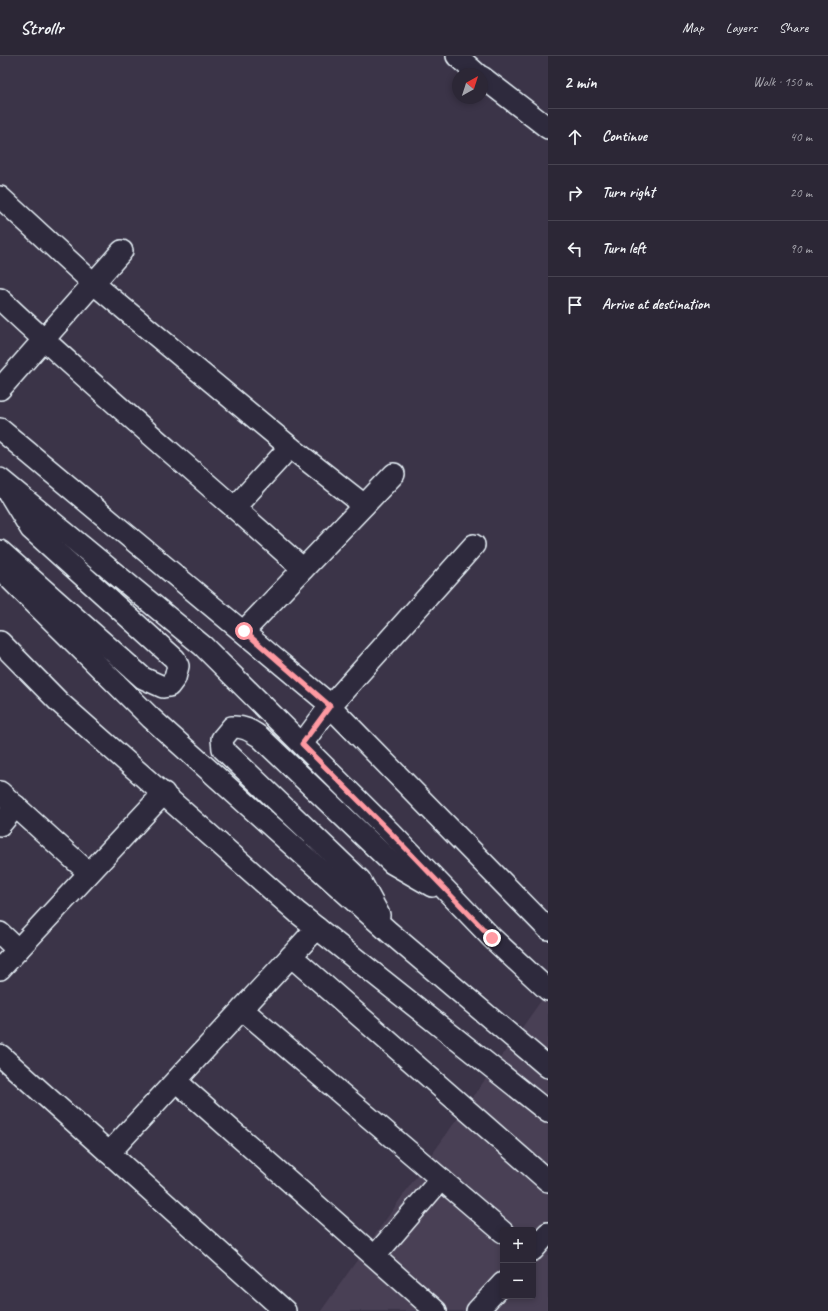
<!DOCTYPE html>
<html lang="en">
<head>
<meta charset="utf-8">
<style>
	body { margin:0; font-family:Caveat,sans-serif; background:#342f3e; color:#f1f3f6 }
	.controls { position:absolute; right:12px; bottom:12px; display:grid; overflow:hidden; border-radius:4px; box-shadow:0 2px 6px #0003 }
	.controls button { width:36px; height:36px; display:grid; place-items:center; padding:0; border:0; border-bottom:1px solid #484451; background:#2c2736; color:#f1f3f6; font:20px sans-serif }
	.compass { position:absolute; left:452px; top:12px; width:36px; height:36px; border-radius:50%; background:#2c2736; box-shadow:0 2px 6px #0003; rotate:39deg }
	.stop { position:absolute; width:12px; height:12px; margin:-9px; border:3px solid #ff9aa2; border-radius:50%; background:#fff }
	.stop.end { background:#ff9aa2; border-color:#fff; box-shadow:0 1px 4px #0008 }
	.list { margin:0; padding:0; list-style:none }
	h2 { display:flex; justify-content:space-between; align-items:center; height:52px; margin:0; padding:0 16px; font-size:17px }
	h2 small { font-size:13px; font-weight:400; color:#a6a5ad }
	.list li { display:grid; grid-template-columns:26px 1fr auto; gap:12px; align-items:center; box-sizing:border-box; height:56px; padding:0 16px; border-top:1px solid #484451 }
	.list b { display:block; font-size:15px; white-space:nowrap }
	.list em { font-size:13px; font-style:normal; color:#a6a5ad }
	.icon { flex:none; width:22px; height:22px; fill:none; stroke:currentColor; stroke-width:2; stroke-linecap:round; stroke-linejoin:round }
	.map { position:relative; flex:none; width:548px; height:1255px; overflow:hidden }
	header { display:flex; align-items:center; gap:24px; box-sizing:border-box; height:56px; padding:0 20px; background:#2c2736; border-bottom:1px solid #484451 }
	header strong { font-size:19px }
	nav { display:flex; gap:22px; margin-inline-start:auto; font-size:14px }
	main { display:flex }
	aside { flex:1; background:#2c2736 }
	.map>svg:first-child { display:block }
	.built { fill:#4a4055; fill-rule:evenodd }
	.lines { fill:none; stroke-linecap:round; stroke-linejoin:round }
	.minor-casing { stroke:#e8f1f8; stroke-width:24 }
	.minor { stroke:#2f2a3d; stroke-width:21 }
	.route { stroke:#ff9aa2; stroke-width:5 }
</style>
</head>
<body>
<header>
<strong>Strollr</strong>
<nav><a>Map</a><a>Layers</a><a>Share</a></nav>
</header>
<main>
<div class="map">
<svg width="548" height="1255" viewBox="0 0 548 1255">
	<rect width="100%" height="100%" fill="#3b3448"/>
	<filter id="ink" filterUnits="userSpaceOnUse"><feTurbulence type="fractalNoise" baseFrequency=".025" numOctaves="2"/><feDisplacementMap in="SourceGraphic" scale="8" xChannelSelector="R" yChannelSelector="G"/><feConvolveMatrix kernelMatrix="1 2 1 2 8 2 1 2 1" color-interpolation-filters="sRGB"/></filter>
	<g filter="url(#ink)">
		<path class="built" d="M548 935V1255H321ZM503 1174H533V1240H503Z"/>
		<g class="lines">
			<g class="minor-casing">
				<g id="minor">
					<path d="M457 0 477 18"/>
					<path d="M482 21 548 72"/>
					<path d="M0 141 93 227 290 391 364 449"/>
					<path d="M0 243C98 336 203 422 303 513"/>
					<path d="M0 333 122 195"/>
					<path d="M0 373 322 642 548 873"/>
					<path d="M0 423 203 590 390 776 492 882 548 934"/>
					<path d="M235 451 290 391"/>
					<path d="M0 495 143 622 163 631 169 630 175 622 178 610 175 603 31 473 9 437"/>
					<path d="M0 513 151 662 389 876 548 1011"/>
					<path d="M244 575 394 418"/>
					<path d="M0 586 59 646 298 857 548 1056"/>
					<path d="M302 688 330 650 474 489"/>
					<path d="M0 736 89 817"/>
					<path d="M0 769 16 750"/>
					<path d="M379 859 360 824 223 693 222 683 232 671C244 670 251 675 260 681L392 807 432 830"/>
					<path d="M0 877 18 894"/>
					<path d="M291 900 548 1125"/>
					<path d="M0 913 164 737"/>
					<path d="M242 953 503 1176"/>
					<path d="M0 999 285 1255"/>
					<path d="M176 1025 436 1255"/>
					<path d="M109 1097 317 872"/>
					<path d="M533 1194 548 1177"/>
					<path d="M375 1200 441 1123"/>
					<path d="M477 1255 503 1227"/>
				</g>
			</g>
			<use href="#minor" class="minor"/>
		</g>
	</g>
	<g class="lines" filter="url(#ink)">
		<path class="route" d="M244 575 330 650 302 688 390 776 492 882"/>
	</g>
</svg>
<div class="controls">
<button>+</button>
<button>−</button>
</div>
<svg class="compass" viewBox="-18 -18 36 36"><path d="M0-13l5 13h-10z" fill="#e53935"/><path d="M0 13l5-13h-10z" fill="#a6a5ad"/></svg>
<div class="stop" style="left:244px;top:575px"></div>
<div class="stop end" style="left:492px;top:882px"></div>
</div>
<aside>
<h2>2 min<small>Walk · 150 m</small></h2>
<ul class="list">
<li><svg class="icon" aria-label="ahead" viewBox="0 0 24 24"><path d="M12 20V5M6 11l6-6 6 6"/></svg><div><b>Continue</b></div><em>40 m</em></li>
<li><svg class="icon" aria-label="right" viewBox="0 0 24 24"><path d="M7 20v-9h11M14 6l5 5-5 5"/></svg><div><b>Turn right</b></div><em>20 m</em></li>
<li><svg class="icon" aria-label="left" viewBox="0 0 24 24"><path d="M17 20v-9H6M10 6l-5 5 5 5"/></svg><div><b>Turn left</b></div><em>90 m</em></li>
<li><svg class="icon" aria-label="arrive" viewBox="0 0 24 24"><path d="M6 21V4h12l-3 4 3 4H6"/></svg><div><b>Arrive at destination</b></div></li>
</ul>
</aside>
</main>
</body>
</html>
